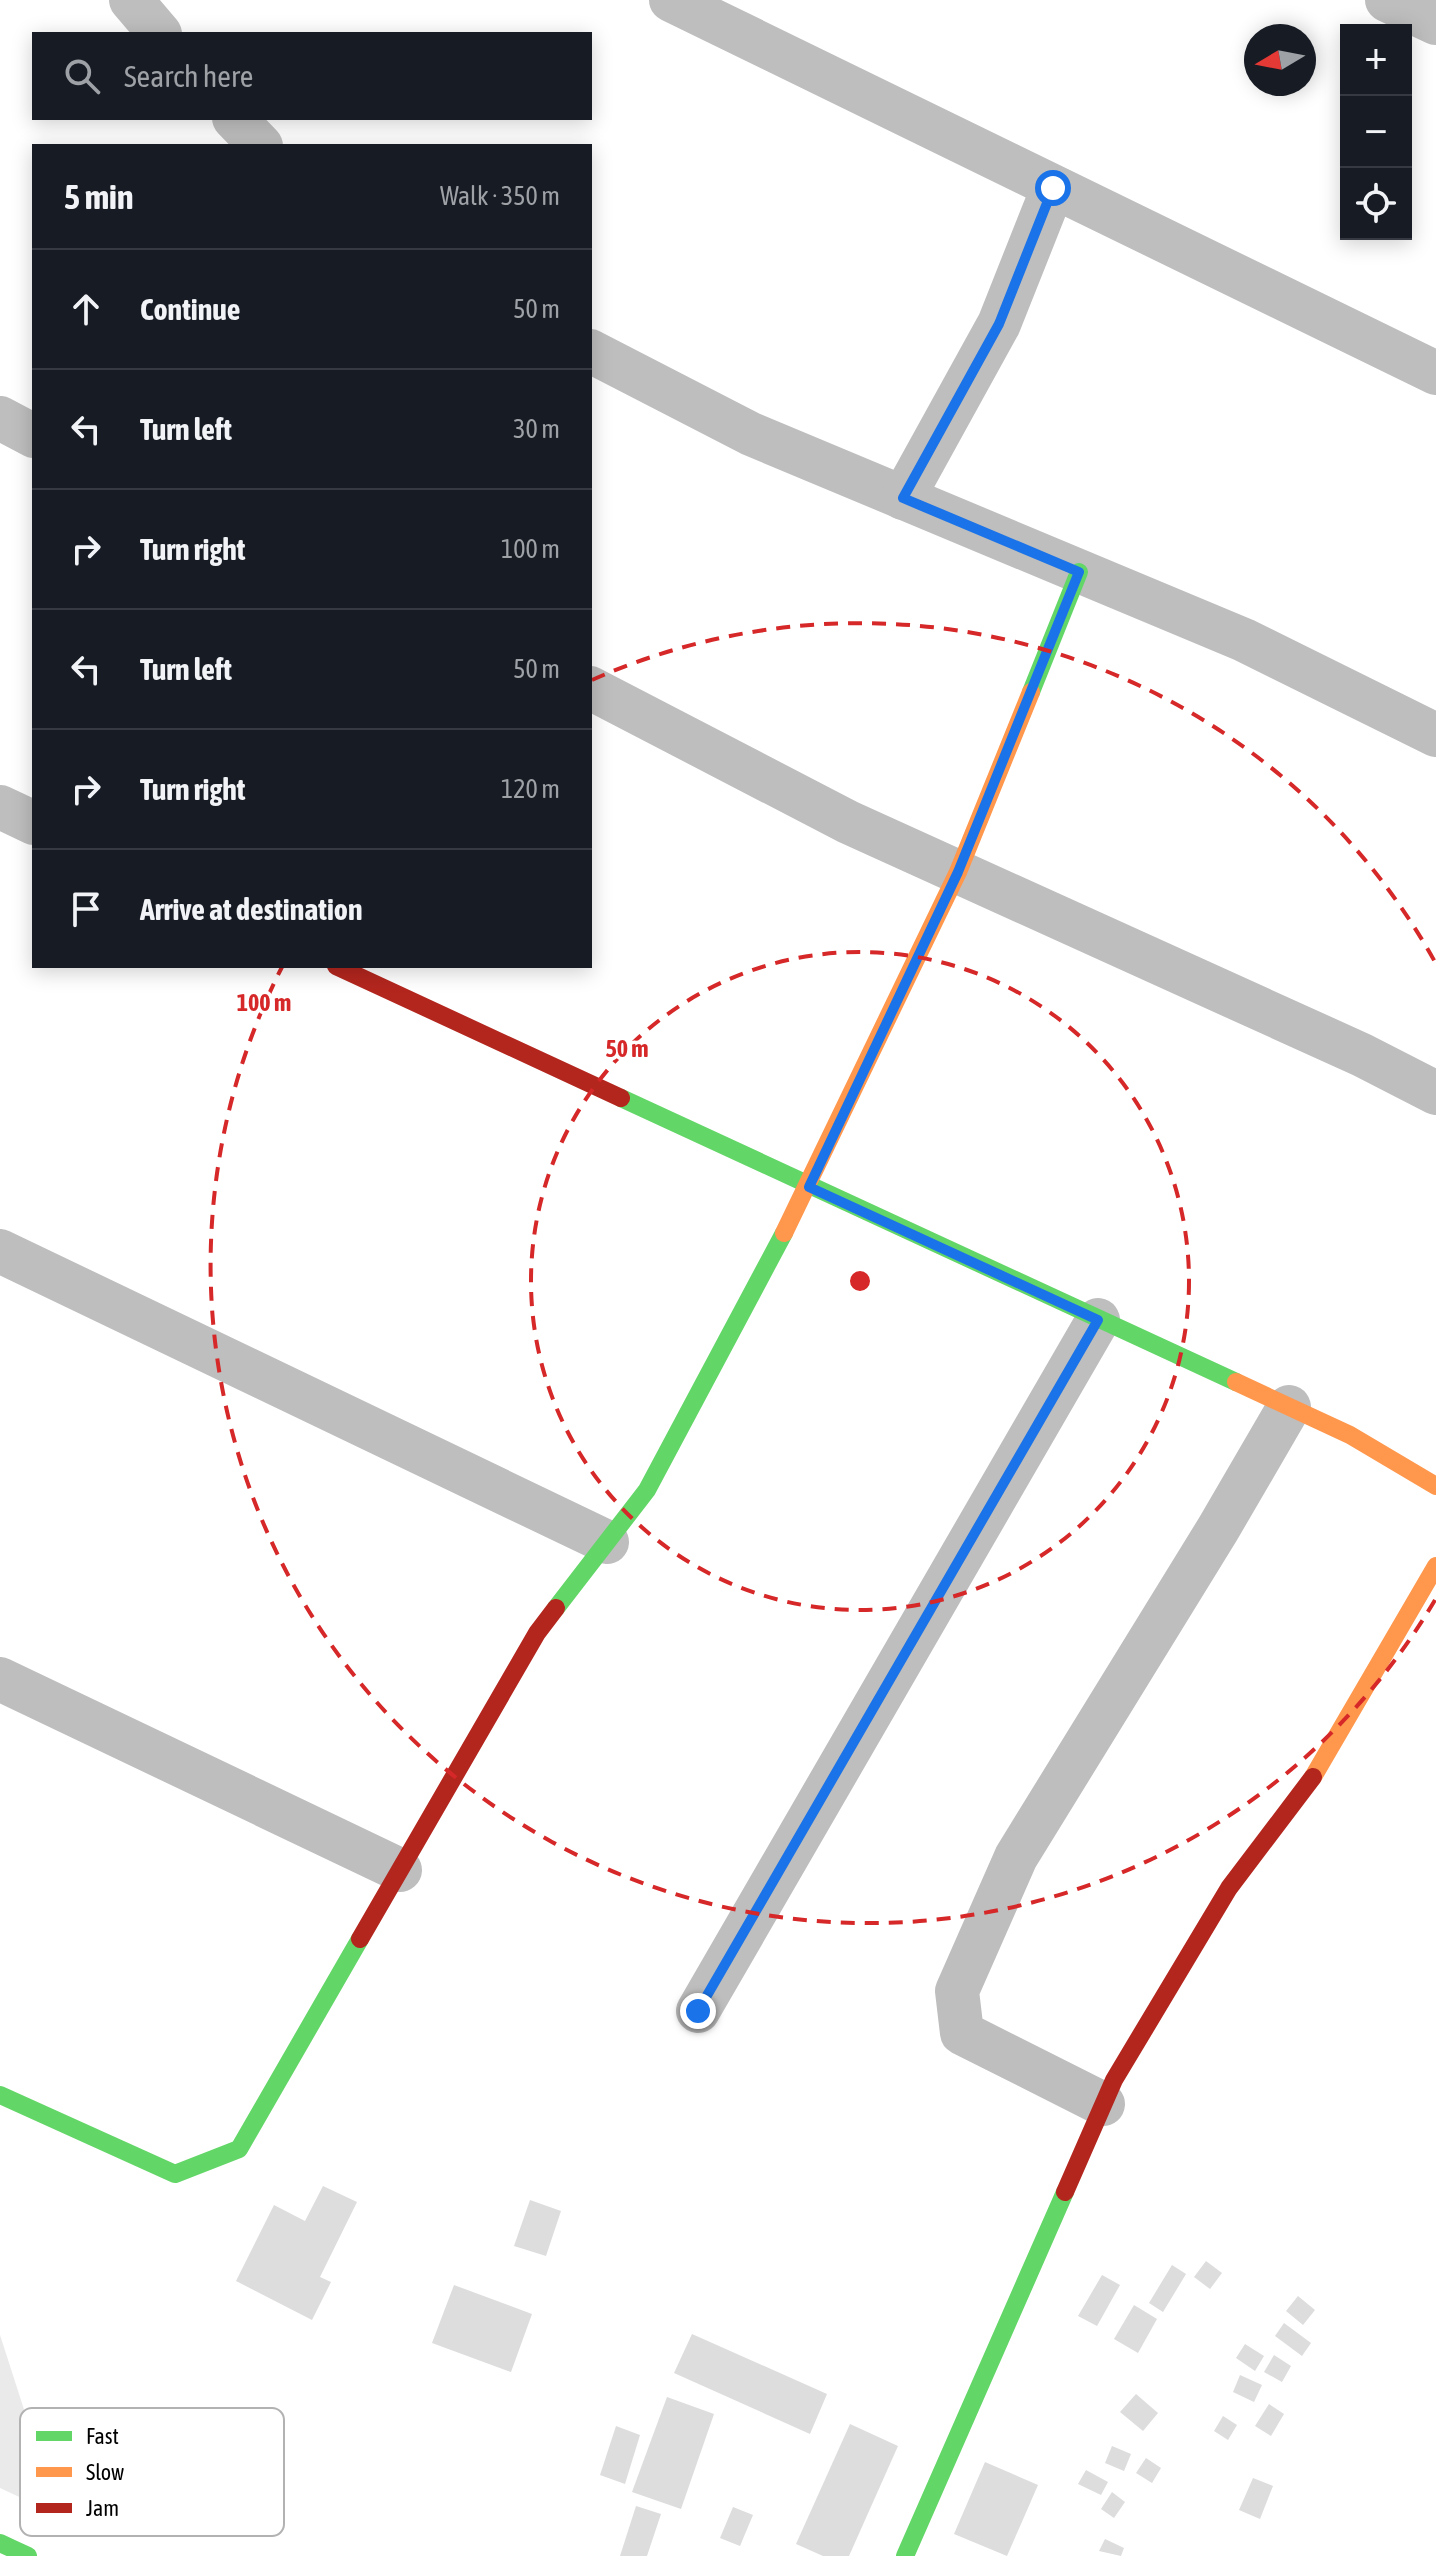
<!DOCTYPE html>
<html lang="en">
<head>
<meta charset="utf-8">
<style>
	body { margin:0; font-family:"Asap Condensed",sans-serif; background:#242831; color:#f1f3f6 }
	.controls { position:absolute; right:24px; top:24px; display:grid; overflow:hidden; border-radius:0px; box-shadow:0 4px 20px #0003 }
	.controls button { width:72px; height:72px; display:grid; place-items:center; padding:0; border:0; border-bottom:2px solid #363941; background:#171b24; color:#f1f3f6; font:40px sans-serif }
	.compass { position:absolute; left:1244px; top:24px; width:72px; height:72px; border-radius:50%; background:#171b24; box-shadow:0 4px 20px #0003; rotate:260deg }
	.stop { position:absolute; width:24px; height:24px; margin:-18px; border:6px solid #1a73e8; border-radius:50%; background:#fff }
	.stop.end { background:#1a73e8; border-color:#fff; box-shadow:0 2px 8px #0008 }
	.list { margin:0; padding:0; list-style:none }
	h2 { display:flex; justify-content:space-between; align-items:center; height:104px; margin:0; padding:0 32px; font-size:34px }
	h2 small { font-size:26px; font-weight:400; color:#9ea1a6 }
	.list li { display:grid; grid-template-columns:52px 1fr auto; gap:24px; align-items:center; box-sizing:border-box; height:120px; padding:0 32px; border-top:2px solid #363941 }
	.list b { display:block; font-size:30px; white-space:nowrap }
	.list em { font-size:26px; font-style:normal; color:#9ea1a6 }
	.icon { flex:none; width:44px; height:44px; fill:none; stroke:currentColor; stroke-width:2; stroke-linecap:round; stroke-linejoin:round }
	.map { position:relative; flex:none; width:1436px; height:2556px; overflow:hidden }
	.search { position:absolute; background:#171b24; box-shadow:0 4px 20px #0003; left:32px; top:32px; width:560px; height:88px; display:flex; align-items:center; gap:20px; box-sizing:border-box; padding:0 28px; border-radius:0px; color:#9ea1a6; font-size:30px }
	.panel { position:absolute; background:#171b24; box-shadow:0 4px 20px #0003; left:32px; top:144px; width:560px; height:824px; border-radius:0px }
	.map>svg:first-child { display:block }
	.green { fill:#eaeaea }
	.building { fill:#ddd }
	.lines { fill:none; stroke-linecap:round; stroke-linejoin:round }
	.street { stroke:#bebebe; stroke-width:44 }
	.fast { stroke:#63d668; stroke-width:18 }
	.slow { stroke:#ff974d; stroke-width:18 }
	.jam { stroke:#b3261e; stroke-width:18 }
	.route { stroke:#1a73e8; stroke-width:10 }
	.ring { fill:none; stroke:#d62828; stroke-width:4; stroke-dasharray:14 10 }
	.key { fill:#fff; stroke:#b2b2b2; stroke-width:2 }
	.key-label { font-size:22px; fill:#000 }
	.centre { fill:#d62828; stroke:#fff; stroke-width:4 }
	.ring-label { font-size:24px; text-anchor:middle; font-weight:bold; fill:#d62828; stroke:#fff; stroke-width:7; stroke-linejoin:round; paint-order:stroke }
</style>
</head>
<body>
<div class="map">
<svg width="1436" height="2556" viewBox="0 0 1436 2556">
	<rect width="100%" height="100%" fill="#fff"/>
	<path class="green" d="M0 2335 58 2515 0 2488Z"/>
	<g class="building">
		<path d="M323 2186 357 2202 320 2277 331 2282 312 2320 236 2281 274 2205 305 2221Z"/>
		<path d="M530 2200 561 2211 546 2256 514 2246Z"/>
		<path d="M1206 2261 1222 2273 1210 2289 1194 2277Z"/>
		<path d="M1172 2265 1186 2274 1163 2312 1149 2303Z"/>
		<path d="M1102 2275 1120 2285 1097 2326 1078 2316Z"/>
		<path d="M454 2285 532 2314 511 2372 432 2343Z"/>
		<path d="M1298 2296 1315 2310 1303 2325 1286 2311Z"/>
		<path d="M1134 2305 1157 2319 1138 2353 1114 2339Z"/>
		<path d="M1284 2323 1311 2343 1302 2356 1275 2336Z"/>
		<path d="M692 2334 827 2394 810 2434 674 2373Z"/>
		<path d="M1245 2344 1264 2356 1255 2371 1236 2358Z"/>
		<path d="M1274 2355 1291 2366 1282 2382 1264 2372Z"/>
		<path d="M1240 2375 1262 2385 1254 2402 1233 2392Z"/>
		<path d="M1136 2394 1158 2413 1143 2431 1120 2412Z"/>
		<path d="M667 2397 714 2414 681 2509 632 2492Z"/>
		<path d="M1269 2404 1284 2414 1271 2436 1255 2426Z"/>
		<path d="M1223 2416 1237 2425 1228 2440 1214 2431Z"/>
		<path d="M850 2424 898 2446 849 2556H823L796 2544Z"/>
		<path d="M616 2426 640 2435 625 2484 600 2475Z"/>
		<path d="M1112 2446 1131 2454 1124 2471 1105 2463Z"/>
		<path d="M1146 2458 1161 2468 1152 2483 1136 2473Z"/>
		<path d="M985 2462 1038 2485 1007 2556 954 2534Z"/>
		<path d="M1086 2470 1108 2482 1101 2495 1078 2484Z"/>
		<path d="M1253 2478 1273 2486 1260 2519 1239 2510Z"/>
		<path d="M1112 2492 1125 2502 1114 2518 1101 2509Z"/>
		<path d="M636 2506 661 2514 647 2556H620Z"/>
		<path d="M733 2507 753 2515 740 2546 720 2538Z"/>
		<path d="M1105 2539 1124 2548 1121 2556 1099 2551Z"/>
	</g>
	<g class="lines">
		<g class="street">
			<path d="M131 0 160 34"/>
			<path d="M671 0 1436 373"/>
			<path d="M1387 0 1436 23"/>
			<path d="M234 118 261 146"/>
			<path d="M590 351 751 434 1244 640 1436 735"/>
			<path d="M0 418 34 436"/>
			<path d="M903 498 999 324 1053 188"/>
			<path d="M590 688 848 822 1362 1055 1436 1093"/>
			<path d="M0 807 34 823"/>
			<path d="M0 1251 607 1542"/>
			<path d="M0 1679 400 1870"/>
			<path d="M698 2011 1098 1320"/>
			<path d="M1103 2104 962 2033 957 1991 1016 1857 1218 1529 1289 1407"/>
		</g>
		<g class="fast">
			<path d="M1031 692 1079 572"/>
			<path d="M621 1098 1236 1382"/>
			<path d="M556 1608 647 1490 784 1233"/>
			<path d="M0 2095 175 2174 239 2149 360 1939"/>
			<path d="M0 2543 28 2556"/>
			<path d="M905 2556 1065 2192"/>
		</g>
		<g class="slow">
			<path d="M784 1233 958 872 1031 692"/>
			<path d="M1236 1382 1350 1435 1436 1486"/>
			<path d="M1313 1777 1436 1566"/>
		</g>
		<g class="jam">
			<path d="M336 966 621 1098"/>
			<path d="M360 1939 537 1633 556 1608"/>
			<path d="M1065 2192 1114 2080 1229 1888 1313 1777"/>
		</g>
	</g>
	<g class="lines">
		<path class="route" d="M698 2011 1098 1320 809 1187 958 872 1079 572 903 498 999 324 1053 188"/>
	</g>
	<g class="ring">
		<circle cx="860" cy="1281" r="329"/>
		<path d="M1435 1600A658 658 0 0 1 282 967M592 680A658 658 0 0 1 1435 962"/>
	</g>
	<rect x="20" y="2408" width="264" height="128" rx="12" class="key"/>
	<rect x="36" y="2431" width="36" height="10" fill="#63d668"/>
	<rect x="36" y="2467" width="36" height="10" fill="#ff974d"/>
	<rect x="36" y="2503" width="36" height="10" fill="#b3261e"/>
	<g class="key-label">
		<text x="86" y="2444">Fast</text>
		<text x="86" y="2480">Slow</text>
		<text x="86" y="2516">Jam</text>
	</g>
	<circle cx="860" cy="1281" r="12" class="centre"/>
	<g class="ring-label">
		<text x="264" y="1011">100 m</text>
		<text x="627" y="1057">50 m</text>
	</g>
</svg>
<div class="controls">
<button>+</button>
<button>−</button>
<button><svg class="icon" aria-label="locate" viewBox="0 0 24 24"><circle cx="12" cy="12" r="6"/><path d="M12 2v4M12 18v4M2 12h4M18 12h4"/></svg></button>
</div>
<svg class="compass" viewBox="-18 -18 36 36"><path d="M0-13l5 13h-10z" fill="#e53935"/><path d="M0 13l5-13h-10z" fill="#9ea1a6"/></svg>
<div class="stop" style="left:1053px;top:188px"></div>
<div class="stop end" style="left:698px;top:2011px"></div>
<div class="search"><svg class="icon" aria-label="search" viewBox="0 0 24 24"><circle cx="10" cy="10" r="6"/><path d="M15 15l6 6"/></svg>Search here</div>
<section class="panel">
<h2>5 min<small>Walk · 350 m</small></h2>
<ul class="list">
<li><svg class="icon" aria-label="ahead" viewBox="0 0 24 24"><path d="M12 20V5M6 11l6-6 6 6"/></svg><div><b>Continue</b></div><em>50 m</em></li>
<li><svg class="icon" aria-label="left" viewBox="0 0 24 24"><path d="M17 20v-9H6M10 6l-5 5 5 5"/></svg><div><b>Turn left</b></div><em>30 m</em></li>
<li><svg class="icon" aria-label="right" viewBox="0 0 24 24"><path d="M7 20v-9h11M14 6l5 5-5 5"/></svg><div><b>Turn right</b></div><em>100 m</em></li>
<li><svg class="icon" aria-label="left" viewBox="0 0 24 24"><path d="M17 20v-9H6M10 6l-5 5 5 5"/></svg><div><b>Turn left</b></div><em>50 m</em></li>
<li><svg class="icon" aria-label="right" viewBox="0 0 24 24"><path d="M7 20v-9h11M14 6l5 5-5 5"/></svg><div><b>Turn right</b></div><em>120 m</em></li>
<li><svg class="icon" aria-label="arrive" viewBox="0 0 24 24"><path d="M6 21V4h12l-3 4 3 4H6"/></svg><div><b>Arrive at destination</b></div></li>
</ul>
</section>
</div>
</body>
</html>
